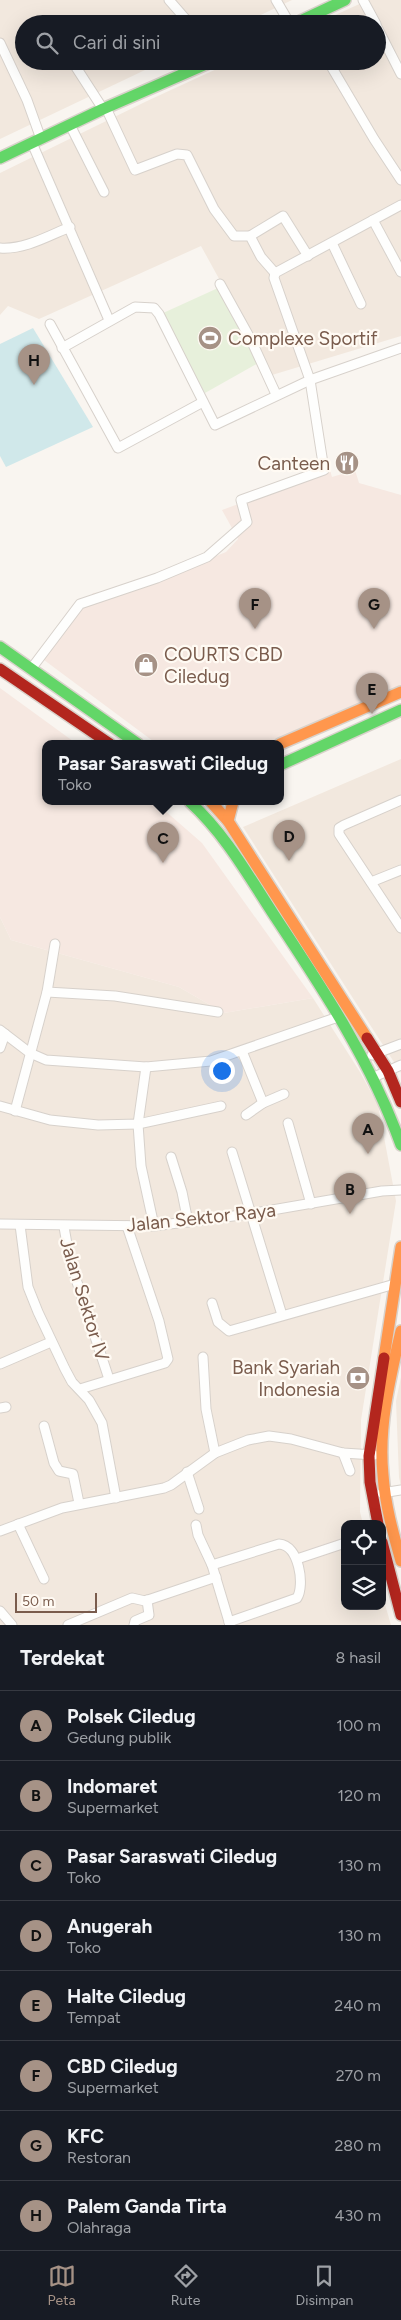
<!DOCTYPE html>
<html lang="id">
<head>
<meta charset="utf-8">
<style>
	body { margin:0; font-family:Figtree,sans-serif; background:#242831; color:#f1f3f6 }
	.controls { position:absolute; right:15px; bottom:15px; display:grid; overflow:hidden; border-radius:10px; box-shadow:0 5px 20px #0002 }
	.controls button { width:45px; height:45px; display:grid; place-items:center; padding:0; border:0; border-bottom:1px solid #363941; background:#171b24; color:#f1f3f6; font:25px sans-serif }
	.scale { position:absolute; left:15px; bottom:12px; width:82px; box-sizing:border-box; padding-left:5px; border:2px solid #7a5c4d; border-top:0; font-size:14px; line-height:18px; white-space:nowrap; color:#7a5c4d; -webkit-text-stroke:4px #fffaf3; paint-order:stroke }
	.you { position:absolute; left:221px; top:1070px; width:18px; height:18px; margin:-12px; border:4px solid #fff; border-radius:50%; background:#1a73e8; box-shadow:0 0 0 8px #1a73e833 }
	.badge { display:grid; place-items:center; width:32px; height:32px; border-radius:50%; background:#a69286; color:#111; font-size:16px; font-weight:700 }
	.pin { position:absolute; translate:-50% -41px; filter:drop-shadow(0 1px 2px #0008) }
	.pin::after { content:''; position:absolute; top:26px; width:18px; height:15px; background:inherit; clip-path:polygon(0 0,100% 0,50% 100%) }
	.popup { position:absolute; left:42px; top:740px; width:242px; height:65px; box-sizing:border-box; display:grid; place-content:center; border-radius:10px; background:#171b24; filter:drop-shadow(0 1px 4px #0005); font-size:16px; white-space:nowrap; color:#9ea1a6 }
	.popup b { font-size:19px; color:#f1f3f6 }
	.popup::after { content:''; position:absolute; left:50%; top:100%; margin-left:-10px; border:10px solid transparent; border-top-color:#171b24 }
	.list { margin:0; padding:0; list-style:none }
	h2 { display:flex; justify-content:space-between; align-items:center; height:65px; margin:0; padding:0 20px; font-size:21px }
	h2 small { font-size:16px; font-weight:400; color:#9ea1a6 }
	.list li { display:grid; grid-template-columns:32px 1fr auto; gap:15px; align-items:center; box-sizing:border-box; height:70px; padding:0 20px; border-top:1px solid #363941 }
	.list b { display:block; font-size:19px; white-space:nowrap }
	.list p { margin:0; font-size:16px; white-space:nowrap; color:#9ea1a6 }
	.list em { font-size:16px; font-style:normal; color:#9ea1a6 }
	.icon { flex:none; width:28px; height:28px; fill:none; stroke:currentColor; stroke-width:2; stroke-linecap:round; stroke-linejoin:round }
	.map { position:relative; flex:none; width:401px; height:1625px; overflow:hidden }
	.search { position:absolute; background:#171b24; box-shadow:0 5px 20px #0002; left:15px; right:15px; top:15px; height:55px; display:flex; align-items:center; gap:12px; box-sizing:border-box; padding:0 18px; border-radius:28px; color:#9ea1a6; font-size:19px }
	.sheet { height:625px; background:#171b24 }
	nav { display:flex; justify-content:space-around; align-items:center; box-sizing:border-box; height:70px; border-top:1px solid #363941; background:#171b24; font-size:14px; color:#9ea1a6 }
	nav a { display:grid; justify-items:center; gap:2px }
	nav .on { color:#a69286 }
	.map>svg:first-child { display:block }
	.residential { fill:#f2e8de }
	.commercial { fill:#f6e8e1 }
	.grass { fill:#e7f0db }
	.water { fill:#d0e8ea }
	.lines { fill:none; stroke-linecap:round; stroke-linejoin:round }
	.street-casing { stroke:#d7d1cb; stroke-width:11 }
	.fast-casing { stroke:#d9d2cb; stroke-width:14 }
	.slow-casing { stroke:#d9d2cb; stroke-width:14 }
	.jam-casing { stroke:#d9d2cb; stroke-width:14 }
	.street { stroke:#fefefd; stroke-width:9 }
	.fast { stroke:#63d668; stroke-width:11 }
	.slow { stroke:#ff974d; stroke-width:11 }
	.jam { stroke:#b3261e; stroke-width:11 }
	.labels { text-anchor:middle; stroke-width:4.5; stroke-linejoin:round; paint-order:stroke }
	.poi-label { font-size:19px; fill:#7a5c4d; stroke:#fffaf3; text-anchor:start }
	.street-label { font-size:19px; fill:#7a5c4d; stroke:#fffaf3 }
</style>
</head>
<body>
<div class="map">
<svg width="401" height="1625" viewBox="0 0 401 1625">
	<rect width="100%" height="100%" fill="#f9f5f0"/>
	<g class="residential">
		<path d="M0 0H292L242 24H24V61H164L0 139Z"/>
		<path d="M368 0H401V336L272 375 201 246 39 319 8 306 0 315V173L147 101 234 61H377V24H316Z"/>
		<path d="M401 759V1073L243 827Z"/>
		<path d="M0 917 11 940 179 987 224 1013 313 998 360 1072 378 1105 396 1201 361 1420 360 1512 363 1524H345V1606H382V1594L391 1625H0Z"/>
		<path d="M401 1377V1487L399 1477 396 1401Z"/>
	</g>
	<g class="commercial">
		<path d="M330 470 332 477 355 470 359 483 401 495V687L267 744H157L44 660 93 593 142 587 226 552 238 539 222 510Z"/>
		<path d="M0 688 77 744H46V802H155L202 843 313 998 224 1013 179 987 11 940 0 917Z"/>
	</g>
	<path class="grass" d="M218 288 260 362 205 393 161 314Z"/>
	<path class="water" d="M33 328 93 427 6 467 0 456V344Z"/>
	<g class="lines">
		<g class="street-casing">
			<g id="street">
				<path d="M169 0 190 24"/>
				<path d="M276 0 290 24"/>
				<path d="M363 0 376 24"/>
				<path d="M49 23V24"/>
				<path d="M377 27 401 74"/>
				<path d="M0 43 27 100 41 139"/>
				<path d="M72 61 103 109"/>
				<path d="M328 61 374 139 401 180"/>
				<path d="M106 108 135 170 177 154 187 155 214 209 234 236H250L261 257 275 273"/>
				<path d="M70 125 104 192"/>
				<path d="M32 143 109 320"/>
				<path d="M373 220 401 272"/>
				<path d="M250 236 283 216 308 256"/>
				<path d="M332 243 361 304"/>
				<path d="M0 248C24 250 48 236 70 227"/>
				<path d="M275 273 401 205"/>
				<path d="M220 284 251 340 275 392"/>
				<path d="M50 324 118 448 203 402"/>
				<path d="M62 348 135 307 154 308 159 314 215 425 310 380 401 348"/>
				<path d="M31 669 80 604 157 578 207 557 247 522 241 500 324 470 310 380 274 278 275 273"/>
				<path d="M401 800 344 825 339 828V834L401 928"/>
				<path d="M371 882 401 870"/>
				<path d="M47 992 115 996 218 1012"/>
				<path d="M0 1030 30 1053 46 1060 146 1067 211 1061 338 1017"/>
				<path d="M0 1048 5 1034"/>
				<path d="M242 1051 263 1103"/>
				<path d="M372 1055 401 1044"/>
				<path d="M146 1067 138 1124 141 1166 154 1226"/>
				<path d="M374 1077 401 1065"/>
				<path d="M0 1106 50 1120 98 1125 138 1124 221 1106"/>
				<path d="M15 1111 47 992 55 944"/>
				<path d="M246 1115 263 1103 284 1094"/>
				<path d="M288 1123 311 1204"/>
				<path d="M232 1152 282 1315"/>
				<path d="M171 1157 182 1192 188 1222"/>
				<path d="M0 1224 154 1226 249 1214 382 1191 401 1190"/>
				<path d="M20 1225 28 1287 38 1312 65 1369 72 1382 89 1400 102 1423 116 1498"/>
				<path d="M64 1227 70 1261 109 1379"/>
				<path d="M212 1303 218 1322 229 1331 395 1284"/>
				<path d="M203 1357 206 1409 215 1453"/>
				<path d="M0 1364 51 1342"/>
				<path d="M80 1389 165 1363 168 1359 159 1321 127 1226"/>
				<path d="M0 1408 6 1407"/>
				<path d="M44 1426 54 1463 59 1471 73 1474 79 1503"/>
				<path d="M343 1453 350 1471"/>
				<path d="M187 1472 199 1509"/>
				<path d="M382 1493 401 1490"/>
				<path d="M18 1524 44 1579"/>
				<path d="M196 1525 198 1535 212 1565 230 1625"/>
				<path d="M0 1531 62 1508 164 1488 171 1485 215 1453 248 1440 269 1436 291 1439 343 1453 374 1455"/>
				<path d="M297 1559 345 1543"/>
				<path d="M212 1565 279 1544C299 1545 305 1585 297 1598L229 1622"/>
				<path d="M0 1611 12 1625"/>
				<path d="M68 1625 132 1598 145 1601 216 1577"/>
				<path d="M134 1625 135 1621 149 1615 147 1600"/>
			</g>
		</g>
		<g class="fast-casing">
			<g id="fast">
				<path d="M294 24 345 0"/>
				<path d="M0 158 103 109 213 61"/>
				<path d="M0 647 138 744"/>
				<path d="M280 765 401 710"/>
				<path d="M190 802C225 834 248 875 274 915 323 989 371 1061 401 1145"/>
			</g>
		</g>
		<g class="slow-casing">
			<g id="slow">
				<path d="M280 744 401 692"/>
				<path d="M211 802 228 821 367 1038"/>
				<path d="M228 821 233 802"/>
				<path d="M401 1331C390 1378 378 1427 383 1475 385 1504 393 1533 401 1561"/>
				<path d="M384 1358 401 1247"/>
			</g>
		</g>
		<g class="jam-casing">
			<g id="jam">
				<path d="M0 669 110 744"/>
				<path d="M367 1038 388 1071 401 1102"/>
				<path d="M378 1524 370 1482 369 1456 384 1358"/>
				<path d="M382 1542 401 1615"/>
			</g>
		</g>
		<use href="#street" class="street"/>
		<use href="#fast" class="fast"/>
		<use href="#slow" class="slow"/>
		<use href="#jam" class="jam"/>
	</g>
	<defs>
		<g id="stadium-disc" transform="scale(1.25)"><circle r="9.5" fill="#a69286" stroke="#fffaf3"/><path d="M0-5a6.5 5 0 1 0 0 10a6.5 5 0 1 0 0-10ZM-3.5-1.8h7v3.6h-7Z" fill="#fff"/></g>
		<g id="restaurant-disc" transform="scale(1.25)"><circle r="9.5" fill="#a69286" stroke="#fffaf3"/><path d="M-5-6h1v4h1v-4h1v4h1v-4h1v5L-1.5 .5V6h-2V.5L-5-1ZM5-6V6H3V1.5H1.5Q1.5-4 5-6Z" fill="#fff"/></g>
		<g id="shop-disc" transform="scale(1.25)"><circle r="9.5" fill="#a69286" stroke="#fffaf3"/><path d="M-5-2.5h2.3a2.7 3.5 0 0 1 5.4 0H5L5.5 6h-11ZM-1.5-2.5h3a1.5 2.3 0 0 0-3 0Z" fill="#fff"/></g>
		<g id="bank-disc" transform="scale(1.25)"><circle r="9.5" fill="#a69286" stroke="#fffaf3"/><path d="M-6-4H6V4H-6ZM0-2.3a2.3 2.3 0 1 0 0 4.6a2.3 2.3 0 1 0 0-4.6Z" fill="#fff"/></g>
	</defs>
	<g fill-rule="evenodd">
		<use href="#stadium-disc" x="210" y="338"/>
		<use href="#restaurant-disc" x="347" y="463"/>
		<use href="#shop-disc" x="146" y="665"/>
		<use href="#bank-disc" x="358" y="1378"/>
	</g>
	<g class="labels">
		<g class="poi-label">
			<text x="228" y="345">Complexe Sportif</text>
			<text x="330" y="470" text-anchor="end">Canteen</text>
			<text x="164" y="661">COURTS CBD<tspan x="164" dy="22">Ciledug</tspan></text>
			<text x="340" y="1374" text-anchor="end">Bank Syariah<tspan x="340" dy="22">Indonesia</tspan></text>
		</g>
		<g class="street-label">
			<text transform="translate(201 1217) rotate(-6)" y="7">Jalan Sektor Raya</text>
			<text transform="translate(85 1299) rotate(73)" y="7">Jalan Sektor IV</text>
		</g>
	</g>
</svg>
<div class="controls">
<button><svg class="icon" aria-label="locate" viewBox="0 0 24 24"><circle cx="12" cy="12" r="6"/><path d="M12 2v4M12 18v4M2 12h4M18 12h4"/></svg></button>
<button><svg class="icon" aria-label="layers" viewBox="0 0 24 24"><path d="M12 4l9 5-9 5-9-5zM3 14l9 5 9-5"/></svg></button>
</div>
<div class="scale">50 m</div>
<div class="you"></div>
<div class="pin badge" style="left:368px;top:1154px">A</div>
<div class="pin badge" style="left:350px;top:1214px">B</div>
<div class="pin badge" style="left:163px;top:863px">C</div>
<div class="popup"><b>Pasar Saraswati Ciledug</b>Toko</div>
<div class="pin badge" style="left:289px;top:861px">D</div>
<div class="pin badge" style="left:372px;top:714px">E</div>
<div class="pin badge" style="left:255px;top:629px">F</div>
<div class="pin badge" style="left:374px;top:629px">G</div>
<div class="pin badge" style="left:34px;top:385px">H</div>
<div class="search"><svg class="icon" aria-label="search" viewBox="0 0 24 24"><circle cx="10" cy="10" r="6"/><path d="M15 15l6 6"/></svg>Cari di sini</div>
</div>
<section class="sheet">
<h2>Terdekat<small>8 hasil</small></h2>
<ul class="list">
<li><span class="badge">A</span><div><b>Polsek Ciledug</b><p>Gedung publik</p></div><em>100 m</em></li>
<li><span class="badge">B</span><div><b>Indomaret</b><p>Supermarket</p></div><em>120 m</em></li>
<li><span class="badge">C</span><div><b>Pasar Saraswati Ciledug</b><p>Toko</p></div><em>130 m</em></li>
<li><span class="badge">D</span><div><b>Anugerah</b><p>Toko</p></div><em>130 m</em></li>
<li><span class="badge">E</span><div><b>Halte Ciledug</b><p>Tempat</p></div><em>240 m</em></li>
<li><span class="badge">F</span><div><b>CBD Ciledug</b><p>Supermarket</p></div><em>270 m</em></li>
<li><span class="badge">G</span><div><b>KFC</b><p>Restoran</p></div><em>280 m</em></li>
<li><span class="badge">H</span><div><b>Palem Ganda Tirta</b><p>Olahraga</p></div><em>430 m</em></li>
</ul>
</section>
<nav>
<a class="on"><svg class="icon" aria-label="map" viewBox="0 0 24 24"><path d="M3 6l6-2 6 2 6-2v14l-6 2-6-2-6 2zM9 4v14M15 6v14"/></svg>Peta</a>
<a><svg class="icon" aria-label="directions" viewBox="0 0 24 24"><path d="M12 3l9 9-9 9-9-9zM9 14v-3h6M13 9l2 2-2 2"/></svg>Rute</a>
<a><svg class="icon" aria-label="saved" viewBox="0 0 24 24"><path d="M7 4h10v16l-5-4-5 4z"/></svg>Disimpan</a>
</nav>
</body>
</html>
